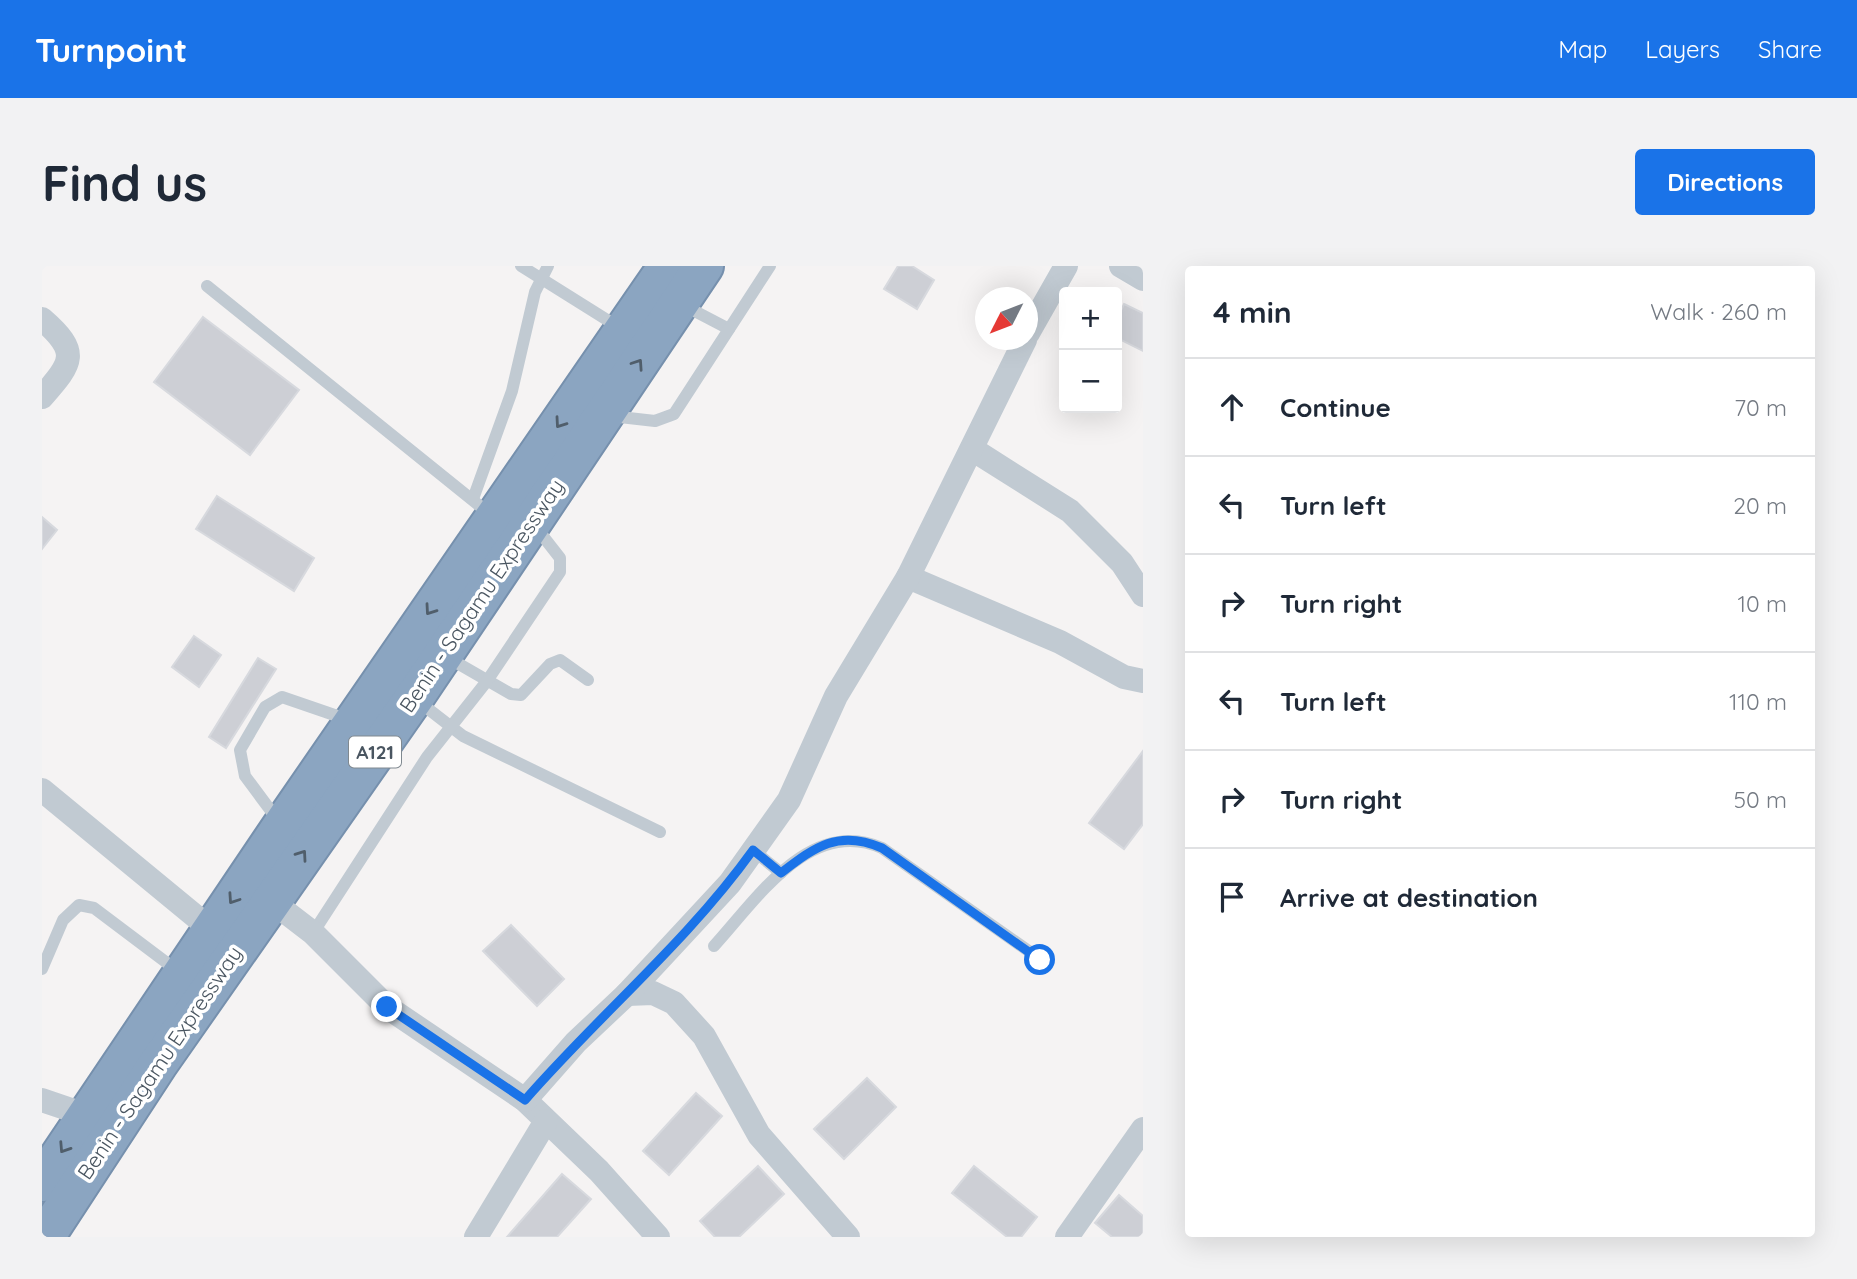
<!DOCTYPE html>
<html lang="en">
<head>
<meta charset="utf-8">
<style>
	body { margin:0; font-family:Quicksand,sans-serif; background:#f2f2f3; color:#1f2937 }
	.controls { position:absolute; right:21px; top:21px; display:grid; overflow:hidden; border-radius:7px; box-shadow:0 7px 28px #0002 }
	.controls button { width:63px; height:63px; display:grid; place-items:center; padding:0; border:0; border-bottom:2px solid #e0e1e3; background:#fff; color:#1f2937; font:35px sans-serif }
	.compass { position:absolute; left:933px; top:21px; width:63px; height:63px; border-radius:50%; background:#fff; box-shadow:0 7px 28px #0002; rotate:228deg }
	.stop { position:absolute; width:21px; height:21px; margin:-16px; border:5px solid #1a73e8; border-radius:50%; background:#fff }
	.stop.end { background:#1a73e8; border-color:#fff; box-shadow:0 2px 7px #0008 }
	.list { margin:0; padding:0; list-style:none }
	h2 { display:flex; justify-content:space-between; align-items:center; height:91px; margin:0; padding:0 28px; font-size:30px }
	h2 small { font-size:23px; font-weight:400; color:#747a83 }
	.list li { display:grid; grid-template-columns:46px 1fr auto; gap:21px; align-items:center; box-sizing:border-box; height:98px; padding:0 28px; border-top:2px solid #e0e1e3 }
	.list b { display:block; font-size:26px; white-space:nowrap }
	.list em { font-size:23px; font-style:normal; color:#747a83 }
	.icon { flex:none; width:38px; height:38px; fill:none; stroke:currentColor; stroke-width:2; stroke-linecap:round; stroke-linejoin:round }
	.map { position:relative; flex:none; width:1101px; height:971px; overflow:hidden; border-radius:7px }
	header { display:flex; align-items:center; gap:42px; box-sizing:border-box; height:98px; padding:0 35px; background:#1a73e8; color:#fff }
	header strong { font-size:33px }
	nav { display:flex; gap:38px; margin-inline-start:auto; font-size:24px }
	.intro { display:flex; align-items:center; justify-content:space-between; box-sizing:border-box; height:168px; padding:0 42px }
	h1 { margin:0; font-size:49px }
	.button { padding:18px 32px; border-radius:7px; background:#1a73e8; color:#fff; font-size:24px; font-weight:700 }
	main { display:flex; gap:42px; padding:0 42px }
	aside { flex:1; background:#fff; border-radius:7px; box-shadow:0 7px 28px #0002 }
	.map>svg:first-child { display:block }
	.building { fill:#cdcfd5; stroke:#d7d9de; stroke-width:2 }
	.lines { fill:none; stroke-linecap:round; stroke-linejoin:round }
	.highway-casing { stroke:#7690ad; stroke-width:42 }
	.lane { stroke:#c1cad2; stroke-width:12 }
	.street { stroke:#c1cad2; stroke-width:24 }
	.highway { stroke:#8ba5c1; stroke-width:38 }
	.oneway { stroke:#505e6b }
	.route { stroke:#1a73e8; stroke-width:9 }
	.labels { text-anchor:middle; stroke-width:7; stroke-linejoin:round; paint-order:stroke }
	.shield { fill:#fff; stroke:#808990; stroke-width:2 }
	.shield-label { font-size:19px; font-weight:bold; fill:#4a5661 }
	.street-label { font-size:21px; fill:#4a5661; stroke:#fff }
</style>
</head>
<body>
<header>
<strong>Turnpoint</strong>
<nav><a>Map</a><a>Layers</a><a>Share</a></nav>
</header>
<div class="intro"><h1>Find us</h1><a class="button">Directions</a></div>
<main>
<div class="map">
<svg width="1101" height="971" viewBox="0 0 1101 971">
	<rect width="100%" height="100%" fill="#f5f3f3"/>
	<g class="building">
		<path d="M856 0H870L892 14 875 43 842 23Z"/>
		<path d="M1082 38 1101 47V85L1075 72V53Z"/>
		<path d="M161 51 257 124 208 189 112 116Z"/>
		<path d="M175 230 272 292 252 325 154 263Z"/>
		<path d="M0 251 15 264 0 283Z"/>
		<path d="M152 370 179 389 157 421 130 401Z"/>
		<path d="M216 392 234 403 184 482 167 471Z"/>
		<path d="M1101 485V558L1082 583 1047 557Z"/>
		<path d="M469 659 522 713 495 740 441 685Z"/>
		<path d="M825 812 854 841 802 893 772 863Z"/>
		<path d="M654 827 680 850 627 909 601 885Z"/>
		<path d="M716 900 742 928 697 971H673L658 955Z"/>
		<path d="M932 900 995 951 979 971H965L910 927Z"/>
		<path d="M520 908 549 933 515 971H465Z"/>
		<path d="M1077 929 1101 950V971H1070L1053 957Z"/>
	</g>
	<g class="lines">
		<g class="highway-casing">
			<g id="highway">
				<path d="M0 916 248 548 626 0"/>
				<path d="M3 971 116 798 372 432 662 0"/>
			</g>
		</g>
		<g class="lane">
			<path d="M479 0 578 62"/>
			<path d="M165 20 449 249"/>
			<path d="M641 39 687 63"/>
			<path d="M569 150 613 155 632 148 728 0"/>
			<path d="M431 233 470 125 493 26 506 0"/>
			<path d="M403 390 469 428 479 429 508 398 518 394 546 414"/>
			<path d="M376 435 421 470 618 566"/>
			<path d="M238 557 203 510 198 484 223 441 240 431 307 454"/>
			<path d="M711 584 739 607"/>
			<path d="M271 667 385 491 445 415 518 306V292L493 260"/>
			<path d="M672 680C715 633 768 550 840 582L998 693"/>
			<path d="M0 703 21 654 37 639 52 642 137 706"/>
		</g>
		<g class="street">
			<path d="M1079 0 1101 13"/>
			<path d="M0 53C38 86 31 96 0 131"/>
			<path d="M986 67 1024 0"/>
			<path d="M930 183 1028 245 1080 297 1101 329"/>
			<path d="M866 311 1018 376 1082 411 1101 415"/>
			<path d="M0 524 170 664"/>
			<path d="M228 634 271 667 345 741 483 834 557 905 616 971"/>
			<path d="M585 728 611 727 632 737 662 770 717 869 806 971"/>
			<path d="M0 834 44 849"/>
			<path d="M483 834 534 776 585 728 688 617 747 534 794 430 866 311 983 74"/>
			<path d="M434 971 504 855"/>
			<path d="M1025 971 1101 863"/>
		</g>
		<use href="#highway" class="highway"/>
	</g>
	<defs><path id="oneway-chevron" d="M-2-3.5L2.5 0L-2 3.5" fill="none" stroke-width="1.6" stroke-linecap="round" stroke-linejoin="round" transform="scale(1.75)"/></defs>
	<g class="oneway">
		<use href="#oneway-chevron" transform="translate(596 98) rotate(-56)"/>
		<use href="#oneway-chevron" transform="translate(518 157) rotate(125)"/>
		<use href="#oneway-chevron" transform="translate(388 344) rotate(125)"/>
		<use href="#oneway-chevron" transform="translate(260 589) rotate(-55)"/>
		<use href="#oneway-chevron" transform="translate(191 633) rotate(124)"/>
		<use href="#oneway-chevron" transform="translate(22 882) rotate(123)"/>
	</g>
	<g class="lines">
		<path class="route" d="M345 741 483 834C557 749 645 676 711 584L739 607C773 581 796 563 840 582L998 694"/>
	</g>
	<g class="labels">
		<rect class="shield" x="307" y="470.5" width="52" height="31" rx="5"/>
		<g class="shield-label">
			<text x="333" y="493">A121</text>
		</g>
		<g class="street-label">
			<text transform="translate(440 330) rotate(-56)" y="7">Benin - Sagamu Expressway</text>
			<text transform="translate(118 797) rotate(-56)" y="7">Benin - Sagamu Expressway</text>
		</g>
	</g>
</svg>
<div class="controls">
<button>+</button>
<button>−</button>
</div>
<svg class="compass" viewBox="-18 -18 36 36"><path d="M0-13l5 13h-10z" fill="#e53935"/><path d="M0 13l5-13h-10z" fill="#747a83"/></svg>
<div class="stop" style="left:998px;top:694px"></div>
<div class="stop end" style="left:345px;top:741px"></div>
</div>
<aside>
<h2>4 min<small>Walk · 260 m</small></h2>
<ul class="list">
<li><svg class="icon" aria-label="ahead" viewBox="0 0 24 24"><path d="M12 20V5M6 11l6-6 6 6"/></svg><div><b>Continue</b></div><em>70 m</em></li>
<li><svg class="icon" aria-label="left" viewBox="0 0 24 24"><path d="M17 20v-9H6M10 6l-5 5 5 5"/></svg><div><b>Turn left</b></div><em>20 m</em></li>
<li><svg class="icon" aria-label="right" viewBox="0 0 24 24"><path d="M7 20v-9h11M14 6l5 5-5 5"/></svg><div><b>Turn right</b></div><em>10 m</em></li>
<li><svg class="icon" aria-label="left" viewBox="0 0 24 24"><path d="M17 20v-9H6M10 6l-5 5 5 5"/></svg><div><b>Turn left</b></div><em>110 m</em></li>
<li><svg class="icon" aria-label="right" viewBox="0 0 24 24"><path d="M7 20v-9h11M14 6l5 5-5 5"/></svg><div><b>Turn right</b></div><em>50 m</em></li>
<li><svg class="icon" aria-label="arrive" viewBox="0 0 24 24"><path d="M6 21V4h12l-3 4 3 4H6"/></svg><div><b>Arrive at destination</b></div></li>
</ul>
</aside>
</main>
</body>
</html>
